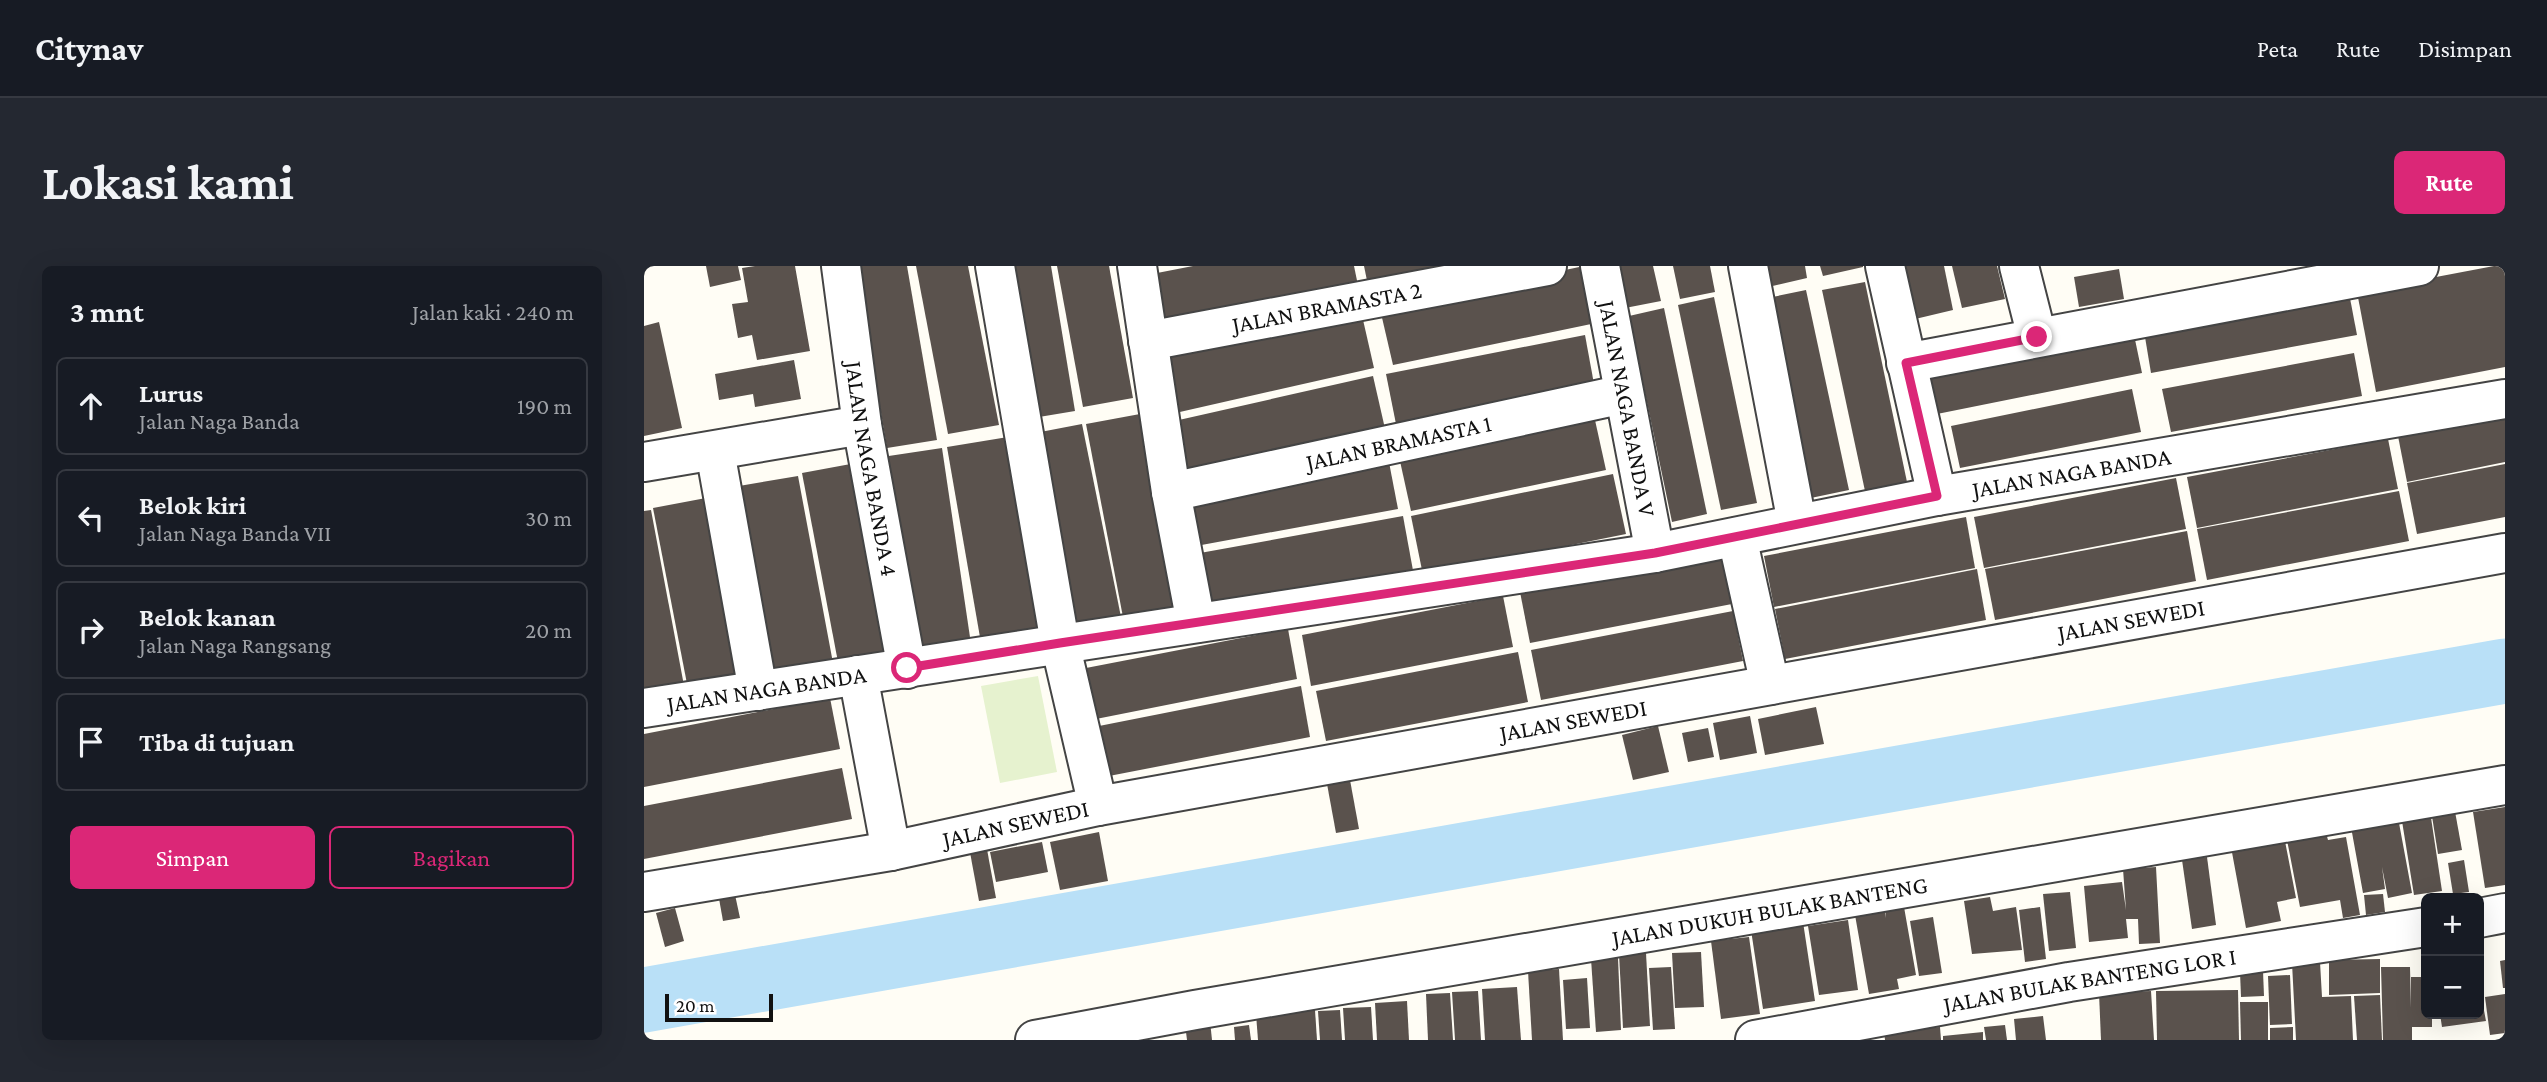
<!DOCTYPE html>
<html lang="id">
<head>
<meta charset="utf-8">
<style>
	body { margin:0; font-family:"Crimson Pro",serif; background:#242831; color:#f1f3f6 }
	.controls { position:absolute; right:21px; bottom:21px; display:grid; overflow:hidden; border-radius:10px; box-shadow:0 7px 28px #0002 }
	.controls button { width:63px; height:63px; display:grid; place-items:center; padding:0; border:0; border-bottom:2px solid #363941; background:#171b24; color:#f1f3f6; font:35px sans-serif }
	.scale { position:absolute; left:21px; bottom:18px; width:108px; box-sizing:border-box; padding-left:7px; border:4px solid #111; border-top:0; font-size:19px; line-height:24px; white-space:nowrap; color:#111; -webkit-text-stroke:5px #fff; paint-order:stroke }
	.stop { position:absolute; width:21px; height:21px; margin:-16px; border:5px solid #db2777; border-radius:50%; background:#fff }
	.stop.end { background:#db2777; border-color:#fff; box-shadow:0 2px 7px #0008 }
	.list { margin:0; padding:0; list-style:none }
	h2 { display:flex; justify-content:space-between; align-items:center; height:91px; margin:0; padding:0 28px; font-size:30px }
	h2 small { font-size:23px; font-weight:400; color:#9ea1a6 }
	.list li { display:grid; grid-template-columns:46px 1fr auto; gap:21px; align-items:center; box-sizing:border-box; height:98px; margin:0 14px 14px; padding:0 14px; border:2px solid #363941; border-radius:10px }
	.list b { display:block; font-size:26px; white-space:nowrap }
	.list p { margin:0; font-size:23px; white-space:nowrap; color:#9ea1a6 }
	.list em { font-size:23px; font-style:normal; color:#9ea1a6 }
	.actions { display:flex; gap:14px; padding:21px 28px }
	.actions a { flex:1; padding:16px 0; border:2px solid #db2777; border-radius:10px; text-align:center; font-size:24px; color:#db2777 }
	.actions .main { background:#db2777; color:#fff }
	.icon { flex:none; width:38px; height:38px; fill:none; stroke:currentColor; stroke-width:2; stroke-linecap:round; stroke-linejoin:round }
	.map { position:relative; flex:none; width:1861px; height:774px; overflow:hidden; border-radius:10px }
	header { display:flex; align-items:center; gap:42px; box-sizing:border-box; height:98px; padding:0 35px; background:#171b24; border-bottom:2px solid #363941 }
	header strong { font-size:33px }
	nav { display:flex; gap:38px; margin-inline-start:auto; font-size:24px }
	.intro { display:flex; align-items:center; justify-content:space-between; box-sizing:border-box; height:168px; padding:0 42px }
	h1 { margin:0; font-size:49px }
	.button { padding:18px 32px; border-radius:10px; background:#db2777; color:#fff; font-size:24px; font-weight:700 }
	main { display:flex; gap:42px; padding:0 42px }
	aside { flex:1; background:#171b24; border-radius:10px; box-shadow:0 7px 28px #0002 }
	.map>svg:first-child { display:block }
	.pitch { fill:#e6f2cf }
	.lines { fill:none; stroke-linecap:round; stroke-linejoin:round }
	.river { stroke:#b9e0f7; stroke-width:65 }
	.building { fill:#5a524d }
	.minor-casing { stroke:#444; stroke-width:42 }
	.minor { stroke:#fff; stroke-width:38 }
	.route { stroke:#db2777; stroke-width:9 }
	.labels { text-anchor:middle; stroke-width:7; stroke-linejoin:round; paint-order:stroke }
	.street-label { font-size:24px; fill:#111; stroke:#fff }
</style>
</head>
<body>
<header>
<strong>Citynav</strong>
<nav><a>Peta</a><a>Rute</a><a>Disimpan</a></nav>
</header>
<div class="intro"><h1>Lokasi kami</h1><a class="button">Rute</a></div>
<main>
<aside>
<h2>3 mnt<small>Jalan kaki · 240 m</small></h2>
<ul class="list">
<li><svg class="icon" aria-label="ahead" viewBox="0 0 24 24"><path d="M12 20V5M6 11l6-6 6 6"/></svg><div><b>Lurus</b><p>Jalan Naga Banda</p></div><em>190 m</em></li>
<li><svg class="icon" aria-label="left" viewBox="0 0 24 24"><path d="M17 20v-9H6M10 6l-5 5 5 5"/></svg><div><b>Belok kiri</b><p>Jalan Naga Banda VII</p></div><em>30 m</em></li>
<li><svg class="icon" aria-label="right" viewBox="0 0 24 24"><path d="M7 20v-9h11M14 6l5 5-5 5"/></svg><div><b>Belok kanan</b><p>Jalan Naga Rangsang</p></div><em>20 m</em></li>
<li><svg class="icon" aria-label="arrive" viewBox="0 0 24 24"><path d="M6 21V4h12l-3 4 3 4H6"/></svg><div><b>Tiba di tujuan</b></div></li>
</ul>
<div class="actions"><a class="main">Simpan</a><a>Bagikan</a></div>
</aside>
<div class="map">
<svg width="1861" height="774" viewBox="0 0 1861 774">
	<rect width="100%" height="100%" fill="#fffdf5"/>
	<path class="pitch" d="M394 410 413 506 356 517 337 420Z"/>
	<g class="lines">
		<path class="river" d="M0 734 1861 405"/>
	</g>
	<g class="building">
		<path d="M62 0H94L97 14 66 21Z"/>
		<path d="M111 0H151L166 85 113 94 108 69 94 72 88 38 104 36 98 2Z"/>
		<path d="M212 0H263L293 174 243 182Z"/>
		<path d="M272 0H324L355 159 304 168Z"/>
		<path d="M357 0H407L431 145 383 153Z"/>
		<path d="M413 0H465L489 132 439 141Z"/>
		<path d="M549 0H710L716 29 520 66 508 8Z"/>
		<path d="M720 0H869L726 29Z"/>
		<path d="M940 0 952 57 749 99 736 43Z"/>
		<path d="M972 0H1009L1017 35 981 42Z"/>
		<path d="M1029 0H1066L1071 26 1036 33Z"/>
		<path d="M1116 0H1161L1163 12 1120 22Z"/>
		<path d="M1176 0H1219V1L1179 10Z"/>
		<path d="M1255 0H1300L1309 44 1267 54Z"/>
		<path d="M1308 0H1353L1361 33 1318 42Z"/>
		<path d="M1850 0H1861V101L1732 126 1713 26Z"/>
		<path d="M1475 3 1480 33 1435 41 1430 11Z"/>
		<path d="M1221 16 1263 216 1221 225 1178 24Z"/>
		<path d="M1162 24 1205 224 1162 233 1119 33Z"/>
		<path d="M1705 27 1713 69 1507 107 1500 65Z"/>
		<path d="M1070 31 1113 237 1077 244 1034 39Z"/>
		<path d="M1020 42 1063 248 1028 256 985 50Z"/>
		<path d="M717 45 730 102 527 148 514 91Z"/>
		<path d="M15 56 38 162 0 170V60Z"/>
		<path d="M1489 64 1498 107 1293 148 1284 105Z"/>
		<path d="M941 69 950 118 752 158 742 108Z"/>
		<path d="M1710 87 1718 130 1527 166 1518 123Z"/>
		<path d="M150 94 157 133 111 141 109 128 75 134 71 108Z"/>
		<path d="M729 110 742 167 539 213 526 156Z"/>
		<path d="M1488 123 1497 166 1316 202 1307 160Z"/>
		<path d="M1861 144V196L1763 216 1753 165Z"/>
		<path d="M949 145 962 204 767 245 754 186Z"/>
		<path d="M496 148 533 340 479 351 442 158Z"/>
		<path d="M438 158 477 351 424 362 386 168Z"/>
		<path d="M364 171 398 367 337 377 303 181Z"/>
		<path d="M1744 173 1754 223 1553 262 1543 211Z"/>
		<path d="M298 182 327 378 266 387 238 191Z"/>
		<path d="M744 191 754 243 552 280 542 228Z"/>
		<path d="M212 197 248 386 194 396 158 207Z"/>
		<path d="M1861 198V251L1773 268 1763 217Z"/>
		<path d="M969 208 982 268 779 309 767 250Z"/>
		<path d="M154 210 189 397 130 408 95 220Z"/>
		<path d="M1532 212 1542 263 1340 302 1330 251Z"/>
		<path d="M1755 225 1765 275 1563 314 1553 263Z"/>
		<path d="M62 232 97 413 44 423 9 242Z"/>
		<path d="M7 244 41 425 0 433V245Z"/>
		<path d="M759 250 770 310 566 347 556 287Z"/>
		<path d="M1322 251 1331 302 1130 341 1120 290Z"/>
		<path d="M1543 265 1552 315 1351 354 1341 303Z"/>
		<path d="M1077 287 1088 338 886 377 876 326Z"/>
		<path d="M1333 303 1342 354 1141 393 1131 343Z"/>
		<path d="M859 330 869 381 667 420 658 369Z"/>
		<path d="M1089 345 1099 395 897 434 887 384Z"/>
		<path d="M644 363 653 413 452 453 442 402Z"/>
		<path d="M874 386 884 436 682 475 672 425Z"/>
		<path d="M657 420 666 471 465 510 455 460Z"/>
		<path d="M186 432 196 483 0 521V468Z"/>
		<path d="M1172 441 1180 478 1121 489 1114 453Z"/>
		<path d="M1106 450 1113 487 1076 494 1069 457Z"/>
		<path d="M1014 460 1025 506 989 514 978 469Z"/>
		<path d="M1064 462 1070 491 1044 496 1038 467Z"/>
		<path d="M198 502 208 553 0 593V540Z"/>
		<path d="M706 514 715 563 692 567 683 518Z"/>
		<path d="M1810 540 1818 584 1794 588 1787 544Z"/>
		<path d="M1861 541V619L1841 622 1829 546Z"/>
		<path d="M1786 545 1798 625 1770 629 1757 549Z"/>
		<path d="M1729 557 1730 562 1755 557 1768 627 1744 632 1738 601 1741 623 1719 627 1707 561Z"/>
		<path d="M455 566 464 615 416 624 406 576Z"/>
		<path d="M1682 567 1684 574 1702 571 1716 649 1699 652 1696 634 1656 641 1643 574Z"/>
		<path d="M1640 570 1652 632 1633 636 1637 655 1602 662 1587 581Z"/>
		<path d="M398 576 404 606 352 616 346 586Z"/>
		<path d="M342 578 352 632 335 635 325 581Z"/>
		<path d="M1563 591 1572 659 1548 663 1538 594Z"/>
		<path d="M1820 594 1825 626 1809 628 1804 597Z"/>
		<path d="M1512 601 1516 677 1495 678 1494 653H1482L1484 672 1445 676 1440 620 1478 616 1482 644 1479 603Z"/>
		<path d="M90 624 96 652 79 655 74 627Z"/>
		<path d="M1426 626 1432 682 1405 685 1399 628Z"/>
		<path d="M1739 628 1741 646 1722 649 1720 629Z"/>
		<path d="M1346 631 1349 645 1372 641 1378 684 1328 688 1320 635Z"/>
		<path d="M1260 641 1272 709 1253 713 1255 723 1225 728 1211 649 1240 643 1242 652 1241 644Z"/>
		<path d="M1396 641 1402 693 1381 696 1375 644Z"/>
		<path d="M31 642 40 675 21 681 12 647Z"/>
		<path d="M1289 651 1298 707 1275 710 1266 655Z"/>
		<path d="M1204 654 1214 724 1175 729 1164 660Z"/>
		<path d="M1159 656 1171 735 1119 743 1107 664Z"/>
		<path d="M1105 671 1116 748 1077 753 1067 675Z"/>
		<path d="M1057 686 1060 741 1031 742 1028 687Z"/>
		<path d="M1002 687 1006 760 979 762 975 688Z"/>
		<path d="M974 692 977 764 952 766 947 693Z"/>
		<path d="M1736 693V727L1685 729V694Z"/>
		<path d="M1861 694V722H1859L1856 695Z"/>
		<path d="M1676 696 1678 731 1707 730 1709 774H1652L1648 697Z"/>
		<path d="M1027 701 1031 763 1009 764 1005 702Z"/>
		<path d="M1737 701H1766L1767 742V711H1782V748H1788V761H1768V774H1739Z"/>
		<path d="M915 703 919 774H888L884 705Z"/>
		<path d="M1619 705 1620 730 1597 731 1596 706Z"/>
		<path d="M1646 709 1648 758 1626 759 1624 710Z"/>
		<path d="M943 712 946 762 922 763 919 714Z"/>
		<path d="M1835 718 1842 755 1798 761 1796 748H1835Z"/>
		<path d="M873 721 877 774H841L838 723Z"/>
		<path d="M1594 724 1595 774H1513L1512 725Z"/>
		<path d="M834 725 837 774H811L808 726Z"/>
		<path d="M1507 725 1510 774H1457L1455 727Z"/>
		<path d="M806 727 809 774H784L782 728Z"/>
		<path d="M1861 728V767L1846 769 1841 731Z"/>
		<path d="M1736 729 1738 774H1713L1710 730Z"/>
		<path d="M763 735 765 774H733L731 737Z"/>
		<path d="M1596 736H1624V774H1597Z"/>
		<path d="M727 741 729 774H701L699 742Z"/>
		<path d="M671 744 673 774H614L612 748Z"/>
		<path d="M696 744 698 774H676L674 745Z"/>
		<path d="M1399 750 1402 774H1372L1370 753Z"/>
		<path d="M566 755 568 774H543L541 758Z"/>
		<path d="M605 759 607 774H591L590 761Z"/>
		<path d="M1361 759 1363 774H1342L1340 761Z"/>
		<path d="M1296 761 1297 774H1241L1240 765Z"/>
		<path d="M1649 761V774H1626V762Z"/>
		<path d="M1339 766V774H1299V770Z"/>
	</g>
	<g class="lines">
		<g class="minor-casing">
			<g id="minor">
				<path id="s1" d="M197 0 218 159 263 403"/>
				<path d="M351 0 416 377 454 540"/>
				<path d="M493 0 527 226 552 357"/>
				<path id="s2" d="M956 0 1011 287"/>
				<path d="M1104 0 1153 257"/>
				<path d="M1241 0 1293 230"/>
				<path d="M1375 0 1393 71"/>
				<path id="s3" d="M504 75 903 0"/>
				<path d="M1262 97 1775 0"/>
				<path d="M71 185 114 425"/>
				<path d="M0 196 218 159"/>
				<path id="s4" d="M527 226 980 128"/>
				<path d="M1093 271 1126 419"/>
				<path d="M214 409 247 585"/>
				<path id="s5" d="M0 442 1011 287 1293 230 1861 133"/>
				<path id="s6" d="M0 626 247 585 454 540 1861 287"/>
				<path d="M1835 652 1861 647"/>
				<path id="s7" d="M391 774 551 744 1861 519"/>
				<path id="s8" d="M1111 774 1425 716 1782 661"/>
			</g>
		</g>
		<use href="#minor" class="minor"/>
	</g>
	<g class="lines">
		<path class="route" d="M263 402 416 377 1011 287 1293 230 1262 97 1393 71"/>
	</g>
	<g class="labels">
		<g class="street-label">
			<text dy="8" stroke="none"><textPath href="#s3" startOffset="182">JALAN BRAMASTA 2</textPath></text>
			<text dy="8" stroke="none"><textPath href="#s2" startOffset="145">JALAN NAGA BANDA V</textPath></text>
			<text dy="8" stroke="none"><textPath href="#s4" startOffset="233">JALAN BRAMASTA 1</textPath></text>
			<text dy="8" stroke="none"><textPath href="#s1" startOffset="205">JALAN NAGA BANDA 4</textPath></text>
			<text dy="8" stroke="none"><textPath href="#s5" startOffset="1447">JALAN NAGA BANDA</textPath></text>
			<text dy="8" stroke="none"><textPath href="#s6" startOffset="1512">JALAN SEWEDI</textPath></text>
			<text dy="8" stroke="none"><textPath href="#s5" startOffset="124">JALAN NAGA BANDA</textPath></text>
			<text dy="8" stroke="none"><textPath href="#s6" startOffset="945">JALAN SEWEDI</textPath></text>
			<text dy="8" stroke="none"><textPath href="#s6" startOffset="378">JALAN SEWEDI</textPath></text>
			<text dy="8" stroke="none"><textPath href="#s7" startOffset="746">JALAN DUKUH BULAK BANTENG</textPath></text>
			<text dy="8" stroke="none"><textPath href="#s8" startOffset="340">JALAN BULAK BANTENG LOR I</textPath></text>
		</g>
	</g>
</svg>
<div class="controls">
<button>+</button>
<button>−</button>
</div>
<div class="scale">20 m</div>
<div class="stop" style="left:263px;top:402px"></div>
<div class="stop end" style="left:1393px;top:71px"></div>
</div>
</main>
</body>
</html>
